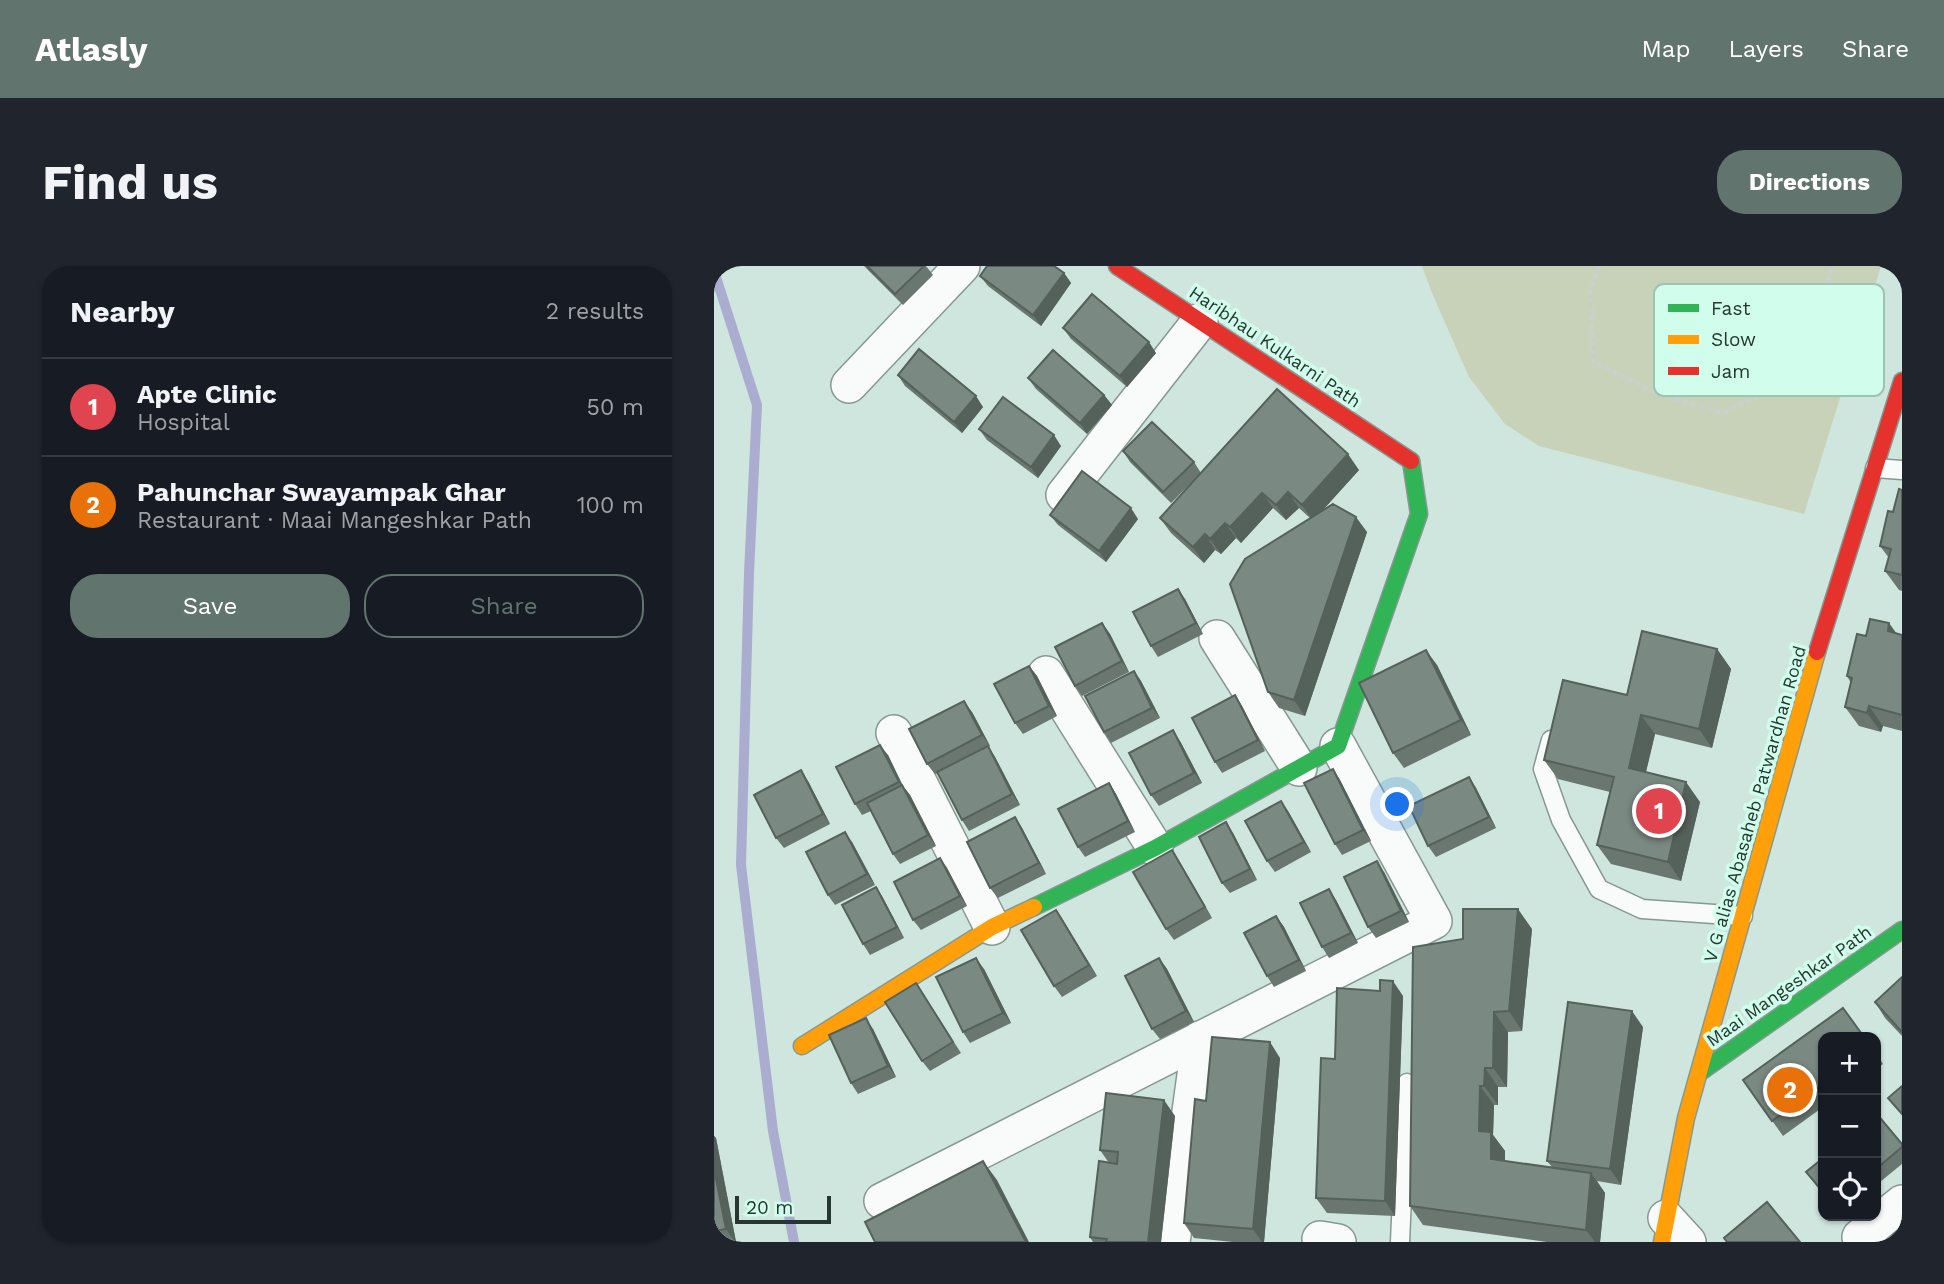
<!DOCTYPE html>
<html lang="en">
<head>
<meta charset="utf-8">
<style>
	body { margin:0; font-family:"Work Sans",sans-serif; background:#20242c; color:#f1f3f6 }
	.controls { position:absolute; right:21px; bottom:21px; display:grid; overflow:hidden; border-radius:14px; box-shadow:0 2px 5px #0004 }
	.controls button { width:63px; height:63px; display:grid; place-items:center; padding:0; border:0; border-bottom:2px solid #363941; background:#171b24; color:#f1f3f6; font:35px sans-serif }
	.scale { position:absolute; left:21px; bottom:18px; width:96px; box-sizing:border-box; padding-left:7px; border:4px solid #263731; border-top:0; font-size:19px; line-height:24px; white-space:nowrap; color:#263731; -webkit-text-stroke:5px #d1fdec; paint-order:stroke }
	.you { position:absolute; left:684px; top:539px; width:24px; height:24px; margin:-18px; border:5px solid #fff; border-radius:50%; background:#1a73e8; box-shadow:0 0 0 10px #1a73e833 }
	.badge { display:grid; place-items:center; width:46px; height:46px; border-radius:50%; background:#61746d; color:#fff; font-size:23px; font-weight:700 }
	.pin { position:absolute; translate:-50% -50%; border:4px solid #fff; box-shadow:0 2px 7px #0006 }
	.list { margin:0; padding:0; list-style:none }
	h2 { display:flex; justify-content:space-between; align-items:center; height:91px; margin:0; padding:0 28px; font-size:30px }
	h2 small { font-size:23px; font-weight:400; color:#9ea1a6 }
	.list li { display:grid; grid-template-columns:46px 1fr auto; gap:21px; align-items:center; box-sizing:border-box; height:98px; padding:0 28px; border-top:2px solid #363941 }
	.list b { display:block; font-size:26px; white-space:nowrap }
	.list p { margin:0; font-size:23px; white-space:nowrap; color:#9ea1a6 }
	.list em { font-size:23px; font-style:normal; color:#9ea1a6 }
	.actions { display:flex; gap:14px; padding:21px 28px }
	.actions a { flex:1; padding:16px 0; border:2px solid #61746d; border-radius:28px; text-align:center; font-size:24px; color:#61746d }
	.actions .main { background:#61746d; color:#fff }
	.icon { flex:none; width:38px; height:38px; fill:none; stroke:currentColor; stroke-width:2; stroke-linecap:round; stroke-linejoin:round }
	.map { position:relative; flex:none; width:1188px; height:976px; overflow:hidden; border-radius:28px }
	header { display:flex; align-items:center; gap:42px; box-sizing:border-box; height:98px; padding:0 35px; background:#61746d; color:#fff }
	header strong { font-size:33px }
	nav { display:flex; gap:38px; margin-inline-start:auto; font-size:24px }
	.intro { display:flex; align-items:center; justify-content:space-between; box-sizing:border-box; height:168px; padding:0 42px }
	h1 { margin:0; font-size:49px }
	.button { padding:18px 32px; border-radius:28px; background:#61746d; color:#fff; font-size:24px; font-weight:700 }
	main { display:flex; gap:42px; padding:0 42px }
	aside { flex:1; background:#171b24; border-radius:28px; box-shadow:0 2px 5px #0004 }
	.map>svg:first-child { display:block }
	.green { fill:#c7d2b8 }
	.lines { fill:none; stroke-linecap:round; stroke-linejoin:round }
	.stream { stroke:#aaacd0; stroke-width:10 }
	.lane-casing { stroke:#869892; stroke-width:21 }
	.street-casing { stroke:#869892; stroke-width:38 }
	.fast-casing { stroke:#869892; stroke-width:19 }
	.slow-casing { stroke:#869892; stroke-width:19 }
	.jam-casing { stroke:#869892; stroke-width:19 }
	.path { stroke:#cad0ce; stroke-width:4.5; stroke-dasharray:5 3.5; stroke-linecap:butt }
	.lane { stroke:#f8fbfa; stroke-width:18 }
	.street { stroke:#f8fbfa; stroke-width:35 }
	.fast { stroke:#30b455; stroke-width:16 }
	.slow { stroke:#ff9f0a; stroke-width:16 }
	.jam { stroke:#e5322d; stroke-width:16 }
	.wall { fill:#697770 }
	.shaded-wall { fill:#55615b }
	.building { fill:#7a8a82; stroke:#55615b; stroke-width:2 }
	.labels { text-anchor:middle; stroke-width:7; stroke-linejoin:round; paint-order:stroke }
	.street-label { font-size:18px; fill:#263731; stroke:#d1fdec }
	.key { fill:#d1fdec; stroke:#9ec2b4; stroke-width:2 }
	.key-label { font-size:19px; fill:#263731 }
</style>
</head>
<body>
<header>
<strong>Atlasly</strong>
<nav><a>Map</a><a>Layers</a><a>Share</a></nav>
</header>
<div class="intro"><h1>Find us</h1><a class="button">Directions</a></div>
<main>
<aside>
<h2>Nearby<small>2 results</small></h2>
<ul class="list">
<li><span class="badge" style="background:#e0444e">1</span><div><b>Apte Clinic</b><p>Hospital</p></div><em>50 m</em></li>
<li><span class="badge" style="background:#e8710a">2</span><div><b>Pahunchar Swayampak Ghar</b><p>Restaurant · Maai Mangeshkar Path</p></div><em>100 m</em></li>
</ul>
<div class="actions"><a class="main">Save</a><a>Share</a></div>
</aside>
<div class="map">
<svg width="1188" height="976" viewBox="0 0 1188 976">
	<rect width="100%" height="100%" fill="#cee6dd"/>
	<path class="green" d="M708 0H1167L1090 248 825 180 791 158 755 111 718 27Z"/>
	<g class="lines">
		<path class="stream" d="M0 5 43 139 35 307 27 599 59 865 80 976"/>
		<g class="lane-casing">
			<g id="lane">
				<path d="M1161 202 1188 204"/>
				<path d="M837 474 829 503 847 554 885 623 928 643 1029 650"/>
				<path d="M686 976 693 817"/>
			</g>
		</g>
		<g class="street-casing">
			<g id="street">
				<path d="M135 119 248 0"/>
				<path d="M350 229 486 55"/>
				<path d="M503 372 585 502"/>
				<path d="M332 408 441 582"/>
				<path d="M180 467 278 661"/>
				<path d="M168 935 720 655 624 480"/>
				<path d="M952 952 974 976"/>
				<path d="M1146 971 1188 937"/>
				<path d="M606 973 624 976"/>
				<path d="M458 976 486 773"/>
			</g>
		</g>
		<g class="fast-casing">
			<g id="fast">
				<path d="M320 641 441 582 624 480 705 248 697 195"/>
				<path d="M985 807 1188 664"/>
			</g>
		</g>
		<g class="slow-casing">
			<g id="slow">
				<path d="M88 780 278 661 320 641"/>
				<path d="M948 976 972 852 1103 386"/>
			</g>
		</g>
		<g class="jam-casing">
			<g id="jam">
				<path d="M403 0 697 195"/>
				<path d="M1103 386 1188 115"/>
			</g>
		</g>
		<g class="path">
			<path d="M885 0 876 26 880 97 945 128 1008 147 1047 129 1105 67 1117 0"/>
			<path d="M1105 67 1168 87"/>
		</g>
		<use href="#lane" class="lane"/>
		<use href="#street" class="street"/>
		<use href="#fast" class="fast"/>
		<use href="#slow" class="slow"/>
		<use href="#jam" class="jam"/>
	</g>
	<g class="wall">
		<path d="M150 0H212L219 9 189 39Z"/>
		<path d="M350 7 357 17 327 60 274 20 266 10Z"/>
		<path d="M349 62 442 87 413 121 357 73Z"/>
		<path d="M184 109 269 141 248 167 191 120Z"/>
		<path d="M314 112 390 129 398 139 373 168 322 123Z"/>
		<path d="M265 163 347 180 324 212 273 174Z"/>
		<path d="M409 185 480 196 487 207 645 204 607 246 653 266 591 450 565 442 554 426 596 252 585 242 572 254 559 242 527 277 522 272 507 288 501 284 490 297 457 267 446 252 486 208 457 237 416 196Z"/>
		<path d="M1188 224V325L1185 324 1171 305 1175 292 1166 280Z"/>
		<path d="M336 249 424 253 392 296 344 259Z"/>
		<path d="M471 333 489 368 444 391 437 380Z"/>
		<path d="M388 357 396 368 415 406 368 430 361 420Z"/>
		<path d="M1182 367 1188 369V465L1169 460 1167 466 1145 460 1131 441 1137 417 1133 410 1152 370Z"/>
		<path d="M1003 383 1017 403 998 482 941 468 932 506 986 536 967 615 897 598 883 579 896 526 844 513 830 494 913 429Z"/>
		<path d="M723 399 757 469 690 502 679 487Z"/>
		<path d="M315 400 323 410 343 450 309 468 301 457Z"/>
		<path d="M420 405 427 415 446 452 397 477 390 466Z"/>
		<path d="M521 429 528 440 551 485 508 507 501 496Z"/>
		<path d="M258 446 276 480 274 481 281 491 306 539 255 565 248 554 224 507 221 508 213 498Z"/>
		<path d="M466 475 488 517 445 540 437 529Z"/>
		<path d="M174 489 188 519 196 529 222 580 186 598 179 588 157 545 148 549 141 538Z"/>
		<path d="M619 503 626 514 657 575 628 589 621 578Z"/>
		<path d="M755 511 762 522 782 562 722 591 714 580Z"/>
		<path d="M94 515 116 558 70 582 62 572Z"/>
		<path d="M395 517 402 528 421 566 371 591 364 581Z"/>
		<path d="M574 545 597 586 561 606 553 595Z"/>
		<path d="M301 551 308 562 332 608 284 632 276 622Z"/>
		<path d="M519 567 543 614 516 627 508 617Z"/>
		<path d="M138 576 161 619 121 639 114 629Z"/>
		<path d="M458 584 465 595 498 652 460 674 452 663Z"/>
		<path d="M226 592 233 602 253 640 207 664 199 654Z"/>
		<path d="M670 606 695 656 662 672 654 661Z"/>
		<path d="M162 621 169 632 190 672 156 689 149 678Z"/>
		<path d="M622 634 644 677 615 692 608 681Z"/>
		<path d="M342 644 383 710 348 731 340 720Z"/>
		<path d="M562 650 570 661 592 705 560 721 553 710Z"/>
		<path d="M818 663 808 765 794 766 793 821H784V839H780L779 869 791 885V895L838 901 833 895 929 761 907 919 883 915 891 927 886 976H833L709 959 696 940Z"/>
		<path d="M445 692 453 703 480 756 446 773 438 763Z"/>
		<path d="M270 703 297 757 256 777 249 766Z"/>
		<path d="M1188 711V770L1171 752 1161 736Z"/>
		<path d="M202 717 247 787 216 805 208 795Z"/>
		<path d="M666 725 689 730 681 950 613 947 602 932 621 793Z"/>
		<path d="M159 763 182 811 144 828 137 817Z"/>
		<path d="M1109 771V841L1069 870 1029 814Z"/>
		<path d="M1162 787 1169 798 1162 803Z"/>
		<path d="M566 792 550 976H519L480 972 470 957 492 835Z"/>
		<path d="M1162 847 1188 878V898L1166 916 1162 910Z"/>
		<path d="M461 850 447 976H379L376 971 395 897 386 884Z"/>
		<path d="M0 870 2 872 22 976H0Z"/>
		<path d="M1109 892V928L1092 906Z"/>
		<path d="M1128 950H1139L1133 955Z"/>
	</g>
	<g class="shaded-wall">
		<path d="M350 7 357 17 327 60 319 49Z"/>
		<path d="M435 76 442 87 413 121 406 110Z"/>
		<path d="M390 129 398 139 373 168 366 157Z"/>
		<path d="M262 130 269 141 248 167 240 156Z"/>
		<path d="M340 169 347 180 324 212 317 201Z"/>
		<path d="M634 188 645 204 599 255 588 239Z"/>
		<path d="M574 226 585 242 572 254 562 239Z"/>
		<path d="M548 227 559 242 527 277 516 261Z"/>
		<path d="M417 242 424 253 392 296 385 285Z"/>
		<path d="M642 251 653 266 591 450 580 434Z"/>
		<path d="M511 257 522 272 507 288 496 273Z"/>
		<path d="M491 268 501 284 490 297 479 281Z"/>
		<path d="M464 323 471 333 489 368 482 357Z"/>
		<path d="M388 357 396 368 415 406 408 395Z"/>
		<path d="M1175 357 1188 375 1174 365Z"/>
		<path d="M1003 383 1017 403 998 482 985 463Z"/>
		<path d="M712 384 723 399 757 469 747 454Z"/>
		<path d="M315 400 323 410 343 450 335 440Z"/>
		<path d="M420 405 427 415 446 452 438 442Z"/>
		<path d="M521 429 528 440 551 485 544 474Z"/>
		<path d="M250 435 258 446 276 480 268 469Z"/>
		<path d="M1155 440 1169 460 1167 466 1153 447Z"/>
		<path d="M927 449 941 468 928 522 915 502Z"/>
		<path d="M459 464 466 475 488 517 480 507Z"/>
		<path d="M166 479 174 489 192 526 185 516Z"/>
		<path d="M274 480 281 491 306 539 298 528Z"/>
		<path d="M619 503 626 514 657 575 649 564Z"/>
		<path d="M87 504 94 515 116 558 109 548Z"/>
		<path d="M755 511 762 522 782 562 775 551Z"/>
		<path d="M972 516 986 536 967 615 954 596Z"/>
		<path d="M395 517 402 528 421 566 414 555Z"/>
		<path d="M188 519 196 529 222 580 214 569Z"/>
		<path d="M567 535 574 545 597 586 590 576Z"/>
		<path d="M301 551 308 562 332 608 325 597Z"/>
		<path d="M512 556 519 567 543 614 536 603Z"/>
		<path d="M131 566 138 576 161 619 153 608Z"/>
		<path d="M458 584 465 595 498 652 491 641Z"/>
		<path d="M226 592 233 602 253 640 246 630Z"/>
		<path d="M663 595 670 606 695 656 687 645Z"/>
		<path d="M162 621 169 632 190 672 183 661Z"/>
		<path d="M615 623 622 634 644 677 637 667Z"/>
		<path d="M804 643 818 663 808 765 795 745Z"/>
		<path d="M342 644 349 654 383 710 375 699Z"/>
		<path d="M562 650 570 661 592 705 585 694Z"/>
		<path d="M262 692 270 703 297 757 289 747Z"/>
		<path d="M445 692 453 703 480 756 472 745Z"/>
		<path d="M679 715 689 730 681 950 671 935Z"/>
		<path d="M918 745 929 761 907 919 896 903Z"/>
		<path d="M780 746 794 766 793 821 779 802Z"/>
		<path d="M152 752 159 763 182 811 174 800Z"/>
		<path d="M556 776 566 792 550 976H548L539 963Z"/>
		<path d="M771 802 784 821V839L770 820Z"/>
		<path d="M766 820 780 839 779 869 791 885V912L777 893 765 865Z"/>
		<path d="M450 834 461 850 447 976H434Z"/>
		<path d="M0 870 2 872 22 976H21L12 963 0 903Z"/>
		<path d="M269 895 283 914 315 976H312Z"/>
		<path d="M877 907 891 927 886 976H881L872 964Z"/>
	</g>
	<g class="building">
		<path d="M153 0H210L181 28Z"/>
		<path d="M273 0H340L350 7 319 49 266 10Z"/>
		<path d="M378 28 435 76 406 110 349 62Z"/>
		<path d="M205 83 262 130 240 156 184 109Z"/>
		<path d="M339 84 390 129 366 157 314 112Z"/>
		<path d="M563 123 634 188 588 239 574 226 562 239 548 227 516 261 511 257 496 273 491 268 479 281 446 252Z"/>
		<path d="M289 131 340 169 317 201 265 163Z"/>
		<path d="M438 156 480 196 449 226 409 185Z"/>
		<path d="M368 205 417 242 385 285 336 249Z"/>
		<path d="M1185 223 1188 224V309L1171 305 1177 283 1166 280 1174 245 1179 246Z"/>
		<path d="M619 238 642 251 580 434 554 426 516 318 531 293Z"/>
		<path d="M464 323 482 357 437 380 419 346Z"/>
		<path d="M1156 353 1175 357 1174 365 1188 369V449L1155 440 1153 447 1131 441 1138 412 1133 410 1143 368 1152 370Z"/>
		<path d="M388 357 408 395 361 420 341 381Z"/>
		<path d="M928 365 1003 383 985 463 927 449 915 502 972 516 954 596 883 579 900 511 830 494 849 414 913 429Z"/>
		<path d="M712 384 747 454 679 487 645 417Z"/>
		<path d="M315 400 335 440 301 457 280 418Z"/>
		<path d="M420 405 438 442 390 466 371 430Z"/>
		<path d="M521 429 544 474 501 496 478 452Z"/>
		<path d="M250 435 268 469 213 498 195 463Z"/>
		<path d="M459 464 480 507 437 529 415 487Z"/>
		<path d="M166 479 185 516 141 538 122 501Z"/>
		<path d="M274 480 298 528 248 554 223 506Z"/>
		<path d="M619 503 649 564 621 578 590 517Z"/>
		<path d="M87 504 109 548 62 572 40 529Z"/>
		<path d="M755 511 775 551 714 580 695 540Z"/>
		<path d="M395 517 414 555 364 581 344 543Z"/>
		<path d="M188 519 214 569 179 588 153 537Z"/>
		<path d="M567 535 590 576 553 595 531 555Z"/>
		<path d="M301 551 325 597 276 622 253 576Z"/>
		<path d="M512 556 536 603 508 617 485 571Z"/>
		<path d="M131 566 153 608 114 629 92 586Z"/>
		<path d="M458 584 491 641 452 663 419 606Z"/>
		<path d="M226 592 246 630 199 654 180 616Z"/>
		<path d="M663 595 687 645 654 661 630 611Z"/>
		<path d="M162 621 183 661 149 678 128 639Z"/>
		<path d="M615 623 637 667 608 681 586 637Z"/>
		<path d="M749 643H804L795 745 780 746 779 802H771L770 820H766L765 865 777 866V893L877 907 872 964 696 940 699 681 749 673Z"/>
		<path d="M342 644 375 699 340 720 307 664Z"/>
		<path d="M562 650 585 694 553 710 530 667Z"/>
		<path d="M262 692 289 747 249 766 222 711Z"/>
		<path d="M445 692 472 745 438 763 411 710Z"/>
		<path d="M1188 711V766L1161 736Z"/>
		<path d="M666 714 679 715 671 935 602 932 607 792 621 793 623 722 666 725Z"/>
		<path d="M202 717 239 776 208 795 171 736Z"/>
		<path d="M854 736 918 745 896 903 833 895Z"/>
		<path d="M1129 742 1150 771H1109V818L1058 855 1029 814Z"/>
		<path d="M152 752 174 800 137 817 115 769Z"/>
		<path d="M498 771 556 776 539 963 470 957 481 833 492 835Z"/>
		<path d="M1188 820V848L1174 832Z"/>
		<path d="M392 827 450 834 434 976H392L393 973 376 971 385 895 403 898 404 886 386 884Z"/>
		<path d="M1162 847 1188 878V881L1162 903Z"/>
		<path d="M1109 892V926L1092 906Z"/>
		<path d="M269 895 312 976H161L151 956Z"/>
		<path d="M0 903 12 963 0 965Z"/>
		<path d="M1053 936 1086 976H1013L1010 972Z"/>
		<path d="M1188 960V976H1172Z"/>
	</g>
	<g class="labels">
		<g class="street-label">
			<text transform="translate(561 81) rotate(34)" y="6">Haribhau Kulkarni Path</text>
			<text transform="translate(1041 538) rotate(-74)" y="6">V G alias Abasaheb Patwardhan Road</text>
			<text transform="translate(1075 720) rotate(-35)" y="6">Maai Mangeshkar Path</text>
		</g>
	</g>
	<rect x="940" y="18" width="230" height="112" rx="10" class="key"/>
	<rect x="954" y="38" width="31" height="8" fill="#30b455"/>
	<rect x="954" y="69" width="31" height="9" fill="#ff9f0a"/>
	<rect x="954" y="101" width="31" height="8" fill="#e5322d"/>
	<g class="key-label">
		<text x="997" y="49">Fast</text>
		<text x="997" y="80">Slow</text>
		<text x="997" y="112">Jam</text>
	</g>
</svg>
<div class="controls">
<button>+</button>
<button>−</button>
<button><svg class="icon" aria-label="locate" viewBox="0 0 24 24"><circle cx="12" cy="12" r="6"/><path d="M12 2v4M12 18v4M2 12h4M18 12h4"/></svg></button>
</div>
<div class="scale">20 m</div>
<div class="you"></div>
<div class="pin badge" style="left:945px;top:545px;background:#e0444e">1</div>
<div class="pin badge" style="left:1076px;top:824px;background:#e8710a">2</div>
</div>
</main>
</body>
</html>
